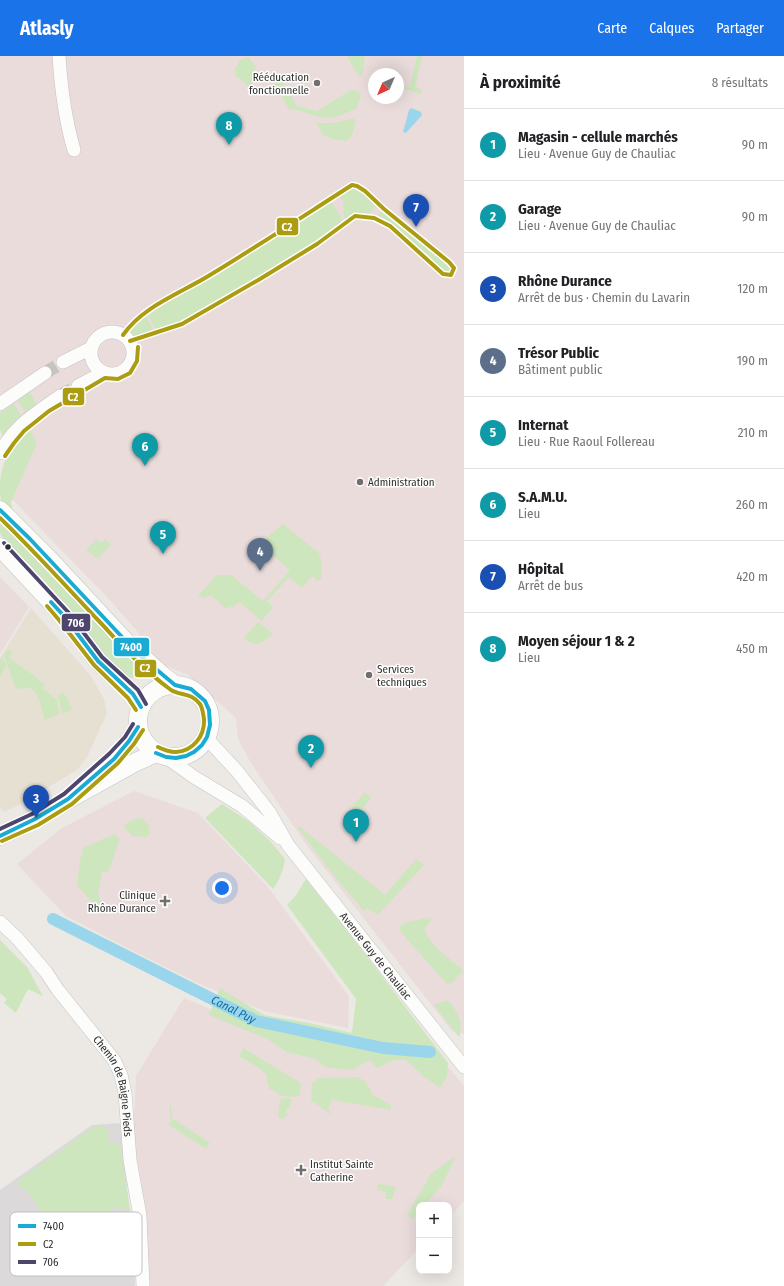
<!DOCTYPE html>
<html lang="fr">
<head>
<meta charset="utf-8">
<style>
	body { margin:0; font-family:"Fira Sans Condensed",sans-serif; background:#f2f2f2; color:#202124 }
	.controls { position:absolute; right:12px; bottom:12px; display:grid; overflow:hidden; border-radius:8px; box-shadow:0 4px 16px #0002 }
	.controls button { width:36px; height:36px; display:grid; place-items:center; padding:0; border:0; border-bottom:1px solid #e0e0e0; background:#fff; color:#202124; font:20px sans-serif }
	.compass { position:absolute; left:368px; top:12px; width:36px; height:36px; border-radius:50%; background:#fff; box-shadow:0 4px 16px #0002; rotate:224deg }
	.you { position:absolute; left:222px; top:832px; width:14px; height:14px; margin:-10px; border:3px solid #fff; border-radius:50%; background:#1a73e8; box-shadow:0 0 0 6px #1a73e833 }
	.badge { display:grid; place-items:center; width:26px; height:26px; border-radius:50%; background:#1a73e8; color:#fff; font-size:13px; font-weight:700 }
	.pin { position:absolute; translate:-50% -33px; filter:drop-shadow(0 1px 2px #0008) }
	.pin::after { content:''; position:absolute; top:21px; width:14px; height:12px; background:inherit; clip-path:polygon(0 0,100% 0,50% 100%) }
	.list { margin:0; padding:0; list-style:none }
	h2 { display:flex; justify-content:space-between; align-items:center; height:52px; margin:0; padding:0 16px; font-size:17px }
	h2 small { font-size:13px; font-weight:400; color:#757577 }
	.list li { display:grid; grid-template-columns:26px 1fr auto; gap:12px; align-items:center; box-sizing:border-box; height:72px; padding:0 16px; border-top:1px solid #e0e0e0 }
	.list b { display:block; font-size:15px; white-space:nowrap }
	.list p { margin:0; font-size:13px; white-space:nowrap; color:#757577 }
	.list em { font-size:13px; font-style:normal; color:#757577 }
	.map { position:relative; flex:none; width:464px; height:1230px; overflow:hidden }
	header { display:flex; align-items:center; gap:24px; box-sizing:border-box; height:56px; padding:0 20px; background:#1a73e8; color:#fff }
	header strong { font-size:19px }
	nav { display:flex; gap:22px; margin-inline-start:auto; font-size:14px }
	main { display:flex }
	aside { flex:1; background:#fff }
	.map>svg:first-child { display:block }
	.industrial { fill:#dcd9db }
	.education { fill:#e6e0d3 }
	.medical { fill:#e9dcdb; fill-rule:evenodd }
	.green { fill:#cee6be }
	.water { fill:#99d6ec }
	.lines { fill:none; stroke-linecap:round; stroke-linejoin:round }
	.canal { stroke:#99d6ec; stroke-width:12 }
	.street-tunnel { stroke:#c6c3c0; stroke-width:13; stroke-dasharray:13 6; stroke-linecap:butt }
	.street-casing { stroke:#c5c4c5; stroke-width:14 }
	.secondary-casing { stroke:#c5c4c5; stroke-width:19 }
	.street { stroke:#fcfcfb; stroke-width:13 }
	.secondary { stroke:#fcfcfb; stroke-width:18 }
	.bus-1-casing { stroke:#fff; stroke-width:7 }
	.bus-2-casing { stroke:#fff; stroke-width:7 }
	.bus-3-casing { stroke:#fff; stroke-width:7 }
	.bus-1 { stroke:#1aabd5; stroke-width:4 }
	.bus-2 { stroke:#ab9c12; stroke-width:4 }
	.bus-3 { stroke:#4e456d; stroke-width:4 }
	.poi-dot { fill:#706f6e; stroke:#fff; stroke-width:1.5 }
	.bus-dot { fill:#2e2e2e; stroke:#fff; stroke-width:1.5 }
	.labels { text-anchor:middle; stroke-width:3; stroke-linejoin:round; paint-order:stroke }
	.poi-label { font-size:11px; fill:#2e2e2e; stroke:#fff; text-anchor:start }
	.street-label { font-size:11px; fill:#2e2e2e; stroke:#fff }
	.water-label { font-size:12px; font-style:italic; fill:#0d6fa3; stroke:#fff }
	.key { fill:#fff; stroke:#c0c0c0; stroke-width:1 }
	.key-label { font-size:11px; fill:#2e2e2e }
	.line-badge { stroke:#fff; stroke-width:1.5 }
	.badge-label { font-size:11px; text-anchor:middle; font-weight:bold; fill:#fff }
</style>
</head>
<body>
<header>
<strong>Atlasly</strong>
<nav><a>Carte</a><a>Calques</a><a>Partager</a></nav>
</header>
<main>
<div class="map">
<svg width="464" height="1230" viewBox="0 0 464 1230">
	<rect width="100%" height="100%" fill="#ece8e4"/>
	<path class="industrial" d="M120 1067 132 1178 135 1230H0V1134L92 1069Z"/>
	<path class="education" d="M31 552 90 619 104 643 107 657 87 701 77 714 17 750 4 756 0 752V602Z"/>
	<g class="medical">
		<path d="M0 0H464V978L452 975 308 791 251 707 238 683 236 662 188 619 160 607 137 575 106 540 9 440 15 387 0 357ZM374 18H398V42H374Z"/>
		<path d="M0 521 29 551 0 598Z"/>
		<path d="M134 735 198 757 267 830 349 940 348 972 264 955 198 927 141 899 66 860 17 808 62 772Z"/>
		<path d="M184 942 283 984 438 999 464 1030V1145L449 1161V1149H419V1192L383 1230H148L133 1084 136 1020Z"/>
	</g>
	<g class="green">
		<path d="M347 0H365L362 20H358Z"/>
		<path d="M417 0H422L415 31 422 34 421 38 402 32V30L410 31Z"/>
		<path d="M249 1 256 12 254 15 259 23 247 30 241 23 235 20 236 15 234 14 240 4Z"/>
		<path d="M280 22 297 50 317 55 351 34 359 36 361 39 357 52C345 58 333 64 320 61 309 59 300 53 289 53L273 26Z"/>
		<path d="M351 63H355L356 65C354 70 353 77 351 81 345 89 330 82 323 79L316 66C329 69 339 66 351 63Z"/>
		<path d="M357 129C369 131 381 143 372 155L345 170 343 145 337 136Z"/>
		<path d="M330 147 333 148 341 161V168L336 172 337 175 182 269 158 277 148 259Z"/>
		<path d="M385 155 451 209 453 212 451 219 445 222 440 220 388 172 370 163Z"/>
		<path d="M143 255 155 277 138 284 135 282 127 272 131 265Z"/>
		<path d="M30 336 37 350 26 358 18 345 22 340Z"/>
		<path d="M14 348 22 361 3 381 0 374V357Z"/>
		<path d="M29 372 37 387 11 446 12 452 16 459C12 456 5 452 2 447 0 442 0 437 0 432 0 407 11 388 29 372Z"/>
		<path d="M0 465 144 612 128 625 97 592 11 494 0 477Z"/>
		<path d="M283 468 319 497C323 505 320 512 322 521L318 525 312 520 302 532 289 521 267 545 273 551 262 565 239 546 232 552 230 550 226 553 211 539 205 542 198 540 217 519H231L263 545 290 514 259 488Z"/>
		<path d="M96 483 102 487 105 483 111 488 98 503 86 494Z"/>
		<path d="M258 566 273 578C263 587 254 593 244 582Z"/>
		<path d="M8 594 12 596 9 602 36 621 45 629 43 632 57 644 59 658 45 664C42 655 39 634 29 632 24 631 20 633 16 633L4 600Z"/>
		<path d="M2 601 6 610 0 621V605Z"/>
		<path d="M63 636 67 642 72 654 62 658 59 643 57 641Z"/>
		<path d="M365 736 371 742 359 757 352 751Z"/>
		<path d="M222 748 248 765 270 785 285 803C283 814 280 824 273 833L205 762Z"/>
		<path d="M137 762 143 763 149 769V779L146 781 132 780 124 771V769Z"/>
		<path d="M299 770 385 839 416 803 424 809 378 859 367 852 364 855 331 816 298 772Z"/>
		<path d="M114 778 120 782 109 815 102 816 98 837 103 854 91 845 77 829 80 805 83 792Z"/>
		<path d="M306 823 365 898 448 1007 447 1021 440 1032 423 1020 405 1003 391 1005 377 1012 369 1004 352 1014 325 1011 314 1002 288 997 267 983 209 959 220 932 264 959 309 967 352 977 356 943 287 849 296 839Z"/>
		<path d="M433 861 425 873C427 888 452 904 463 914L452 927 447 928 406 882 399 873 400 870 406 866Z"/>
		<path d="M0 884 27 911 43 940 28 933 16 957 4 947 7 943 0 937Z"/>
		<path d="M448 944C457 954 464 968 459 981L434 949Z"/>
		<path d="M243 992 301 1027 300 1039 297 1041 280 1040 276 1036 269 1033 267 1024V1019L259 1012 239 1000Z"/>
		<path d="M358 1021 366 1026 373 1039 391 1049V1054L332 1044 328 1053 331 1059 311 1044 312 1027 319 1022Z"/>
		<path d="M284 1042 291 1043V1048L286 1055 287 1057V1060L282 1063 278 1061 280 1044Z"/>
		<path d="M169 1050H171L172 1062 210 1087 206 1093 166 1067 171 1066Z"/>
		<path d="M94 1070 108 1071 109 1088H120L130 1155 114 1151 111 1156 57 1179 28 1136 18 1129 19 1124Z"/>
		<path d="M454 1101 455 1102 442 1129 425 1149H419V1155L412 1163 407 1159 431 1118Z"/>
		<path d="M378 1128 396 1131 392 1143H386V1136L377 1134Z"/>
	</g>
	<path class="water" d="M411 52 421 56 422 59 406 77 403 76 409 54Z"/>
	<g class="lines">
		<path class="canal" id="s1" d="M53 863 256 965 383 992 430 996"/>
		<g class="street-tunnel">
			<path d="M45 317 63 306"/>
			<path d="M60 340 78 330"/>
		</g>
		<g class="street-casing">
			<g id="street">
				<path d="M59 0C61 32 65 63 74 94"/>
				<circle cx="112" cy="297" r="21"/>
				<path d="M63 306 91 292"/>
				<path d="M78 330 104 316"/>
				<path d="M0 348 45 317"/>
				<path d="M0 397C15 369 35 358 60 340"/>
				<path id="s2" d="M207 681 210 686 237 715 270 757 288 789 464 1011"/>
				<path d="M166 701 194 721 242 750 280 782"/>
				<path id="s3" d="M0 866 17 882 46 916 58 934 114 1004 121 1019 125 1037 130 1104 140 1160 143 1230"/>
			</g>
		</g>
		<g class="secondary-casing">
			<g id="secondary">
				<path d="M0 454 49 503 124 584 163 620 175 629"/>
				<path d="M0 491 64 560 98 605 126 631 133 638 141 651"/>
				<circle cx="174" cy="665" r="36"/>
				<path d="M93 721C110 706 127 691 138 671"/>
				<path d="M0 780 19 771 136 706 156 697"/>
			</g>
		</g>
		<use href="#street" class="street"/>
		<use href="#secondary" class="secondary"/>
		<g class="bus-1-casing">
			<g id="bus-1">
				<path d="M0 454 30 483 138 598 175 629 191 633 205 645 209 654 210 669 207 681 202 689 194 696 186 700 176 702 166 701 156 697"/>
				<path d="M51 546 64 560 98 605 133 638 141 651"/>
				<path d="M0 780 35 763 68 743 114 703 129 685 138 671"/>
			</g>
		</g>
		<g class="bus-2-casing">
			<g id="bus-2">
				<path d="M123 279C143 250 181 237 210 219 258 190 305 159 352 129L357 130 365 135 384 153 449 206 454 212 451 219 443 218 390 170 374 162 355 160 317 188 260 223 182 268 130 285"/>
				<path d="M5 400 14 387 24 375 49 355 105 322 118 323 130 317 137 305 138 291"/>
				<path d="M0 462C33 494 63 527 95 561 108 574 120 589 134 602 144 612 160 626 171 634 181 640 191 636 200 648 203 653 203 658 204 663 205 680 193 695 176 696 169 696 164 694 158 691"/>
				<path d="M47 550 59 564 94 609 128 642 136 654"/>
				<path d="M2 785 38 769 72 748 118 707 134 688 143 674"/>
			</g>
		</g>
		<g class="bus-3-casing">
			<g id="bus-3">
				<path d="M4 487 68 556 102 601 138 634 146 648"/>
				<path d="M0 773 32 758 64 738 109 698 125 681 133 668"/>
			</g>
		</g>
		<use href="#bus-1" class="bus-1"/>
		<use href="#bus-2" class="bus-2"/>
		<use href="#bus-3" class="bus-3"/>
	</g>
	<g class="poi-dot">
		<circle cx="317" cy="27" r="4"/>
		<circle cx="360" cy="426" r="4"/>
		<circle cx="369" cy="619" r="4"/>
		<path d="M163 839h4v4h4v4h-4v4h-4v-4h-4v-4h4z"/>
		<path d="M299 1108h4v4h4v4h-4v4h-4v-4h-4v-4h4z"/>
	</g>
	<circle class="bus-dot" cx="8" cy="491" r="3.5"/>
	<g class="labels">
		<g class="poi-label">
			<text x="309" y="25" text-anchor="end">Rééducation<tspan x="309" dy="13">fonctionnelle</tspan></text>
			<text x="368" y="430">Administration</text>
			<text x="377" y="617">Services<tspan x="377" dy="13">techniques</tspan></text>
			<text x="156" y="843" text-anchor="end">Clinique<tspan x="156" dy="13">Rhône Durance</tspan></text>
			<text x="310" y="1112">Institut Sainte<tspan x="310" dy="13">Catherine</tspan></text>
		</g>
		<g class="street-label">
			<text dy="4" stroke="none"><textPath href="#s2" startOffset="277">Avenue Guy de Chauliac</textPath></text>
			<text dy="4" stroke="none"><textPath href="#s3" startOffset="204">Chemin de Baigne Pieds</textPath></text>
		</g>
		<g class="water-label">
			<text dy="4" stroke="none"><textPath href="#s1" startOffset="202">Canal Puy</textPath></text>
		</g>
	</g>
	<rect x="10" y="1156" width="132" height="64" rx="6" class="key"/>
	<rect x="18" y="1168" width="18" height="4" fill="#1aabd5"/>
	<rect x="18" y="1186" width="18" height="4" fill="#ab9c12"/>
	<rect x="18" y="1204" width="18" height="4" fill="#4e456d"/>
	<g class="key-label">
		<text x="43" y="1174">7400</text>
		<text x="43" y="1192">C2</text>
		<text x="43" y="1210">706</text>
	</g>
	<g class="line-badge">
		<rect x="276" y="161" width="23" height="19" rx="4" fill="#ab9c12"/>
		<rect x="62" y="331" width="23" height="19" rx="4" fill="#ab9c12"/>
		<rect x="61" y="557" width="30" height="19" rx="4" fill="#4e456d"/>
		<rect x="113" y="581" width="37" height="20" rx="4" fill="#1aabd5"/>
		<rect x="134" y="603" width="23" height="19" rx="4" fill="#ab9c12"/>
	</g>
	<g class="badge-label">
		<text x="287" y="175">C2</text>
		<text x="73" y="345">C2</text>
		<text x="76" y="571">706</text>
		<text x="131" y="595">7400</text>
		<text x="145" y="616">C2</text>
	</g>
</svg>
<div class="controls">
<button>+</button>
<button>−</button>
</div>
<svg class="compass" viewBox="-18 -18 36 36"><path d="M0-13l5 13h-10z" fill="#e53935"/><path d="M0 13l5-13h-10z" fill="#757577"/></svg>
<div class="you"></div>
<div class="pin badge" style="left:356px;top:786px;background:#0f9aa8">1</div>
<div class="pin badge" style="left:311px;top:712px;background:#0f9aa8">2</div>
<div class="pin badge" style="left:36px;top:762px;background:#1a4fb4">3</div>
<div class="pin badge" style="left:260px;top:515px;background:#5c6f8a">4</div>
<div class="pin badge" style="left:163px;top:498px;background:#0f9aa8">5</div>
<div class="pin badge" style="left:145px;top:410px;background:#0f9aa8">6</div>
<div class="pin badge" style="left:416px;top:171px;background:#1a4fb4">7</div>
<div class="pin badge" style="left:229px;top:89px;background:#0f9aa8">8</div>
</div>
<aside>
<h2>À proximité<small>8 résultats</small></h2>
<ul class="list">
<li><span class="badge" style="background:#0f9aa8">1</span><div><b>Magasin - cellule marchés</b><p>Lieu · Avenue Guy de Chauliac</p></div><em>90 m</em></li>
<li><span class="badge" style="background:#0f9aa8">2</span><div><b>Garage</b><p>Lieu · Avenue Guy de Chauliac</p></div><em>90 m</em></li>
<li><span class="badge" style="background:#1a4fb4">3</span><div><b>Rhône Durance</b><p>Arrêt de bus · Chemin du Lavarin</p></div><em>120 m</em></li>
<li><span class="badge" style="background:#5c6f8a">4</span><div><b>Trésor Public</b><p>Bâtiment public</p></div><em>190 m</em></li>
<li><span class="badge" style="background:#0f9aa8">5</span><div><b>Internat</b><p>Lieu · Rue Raoul Follereau</p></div><em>210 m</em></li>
<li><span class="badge" style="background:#0f9aa8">6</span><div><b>S.A.M.U.</b><p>Lieu</p></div><em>260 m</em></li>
<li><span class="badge" style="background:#1a4fb4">7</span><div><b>Hôpital</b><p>Arrêt de bus</p></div><em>420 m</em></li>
<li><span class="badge" style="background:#0f9aa8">8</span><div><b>Moyen séjour 1 &amp; 2</b><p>Lieu</p></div><em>450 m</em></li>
</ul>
</aside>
</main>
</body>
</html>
